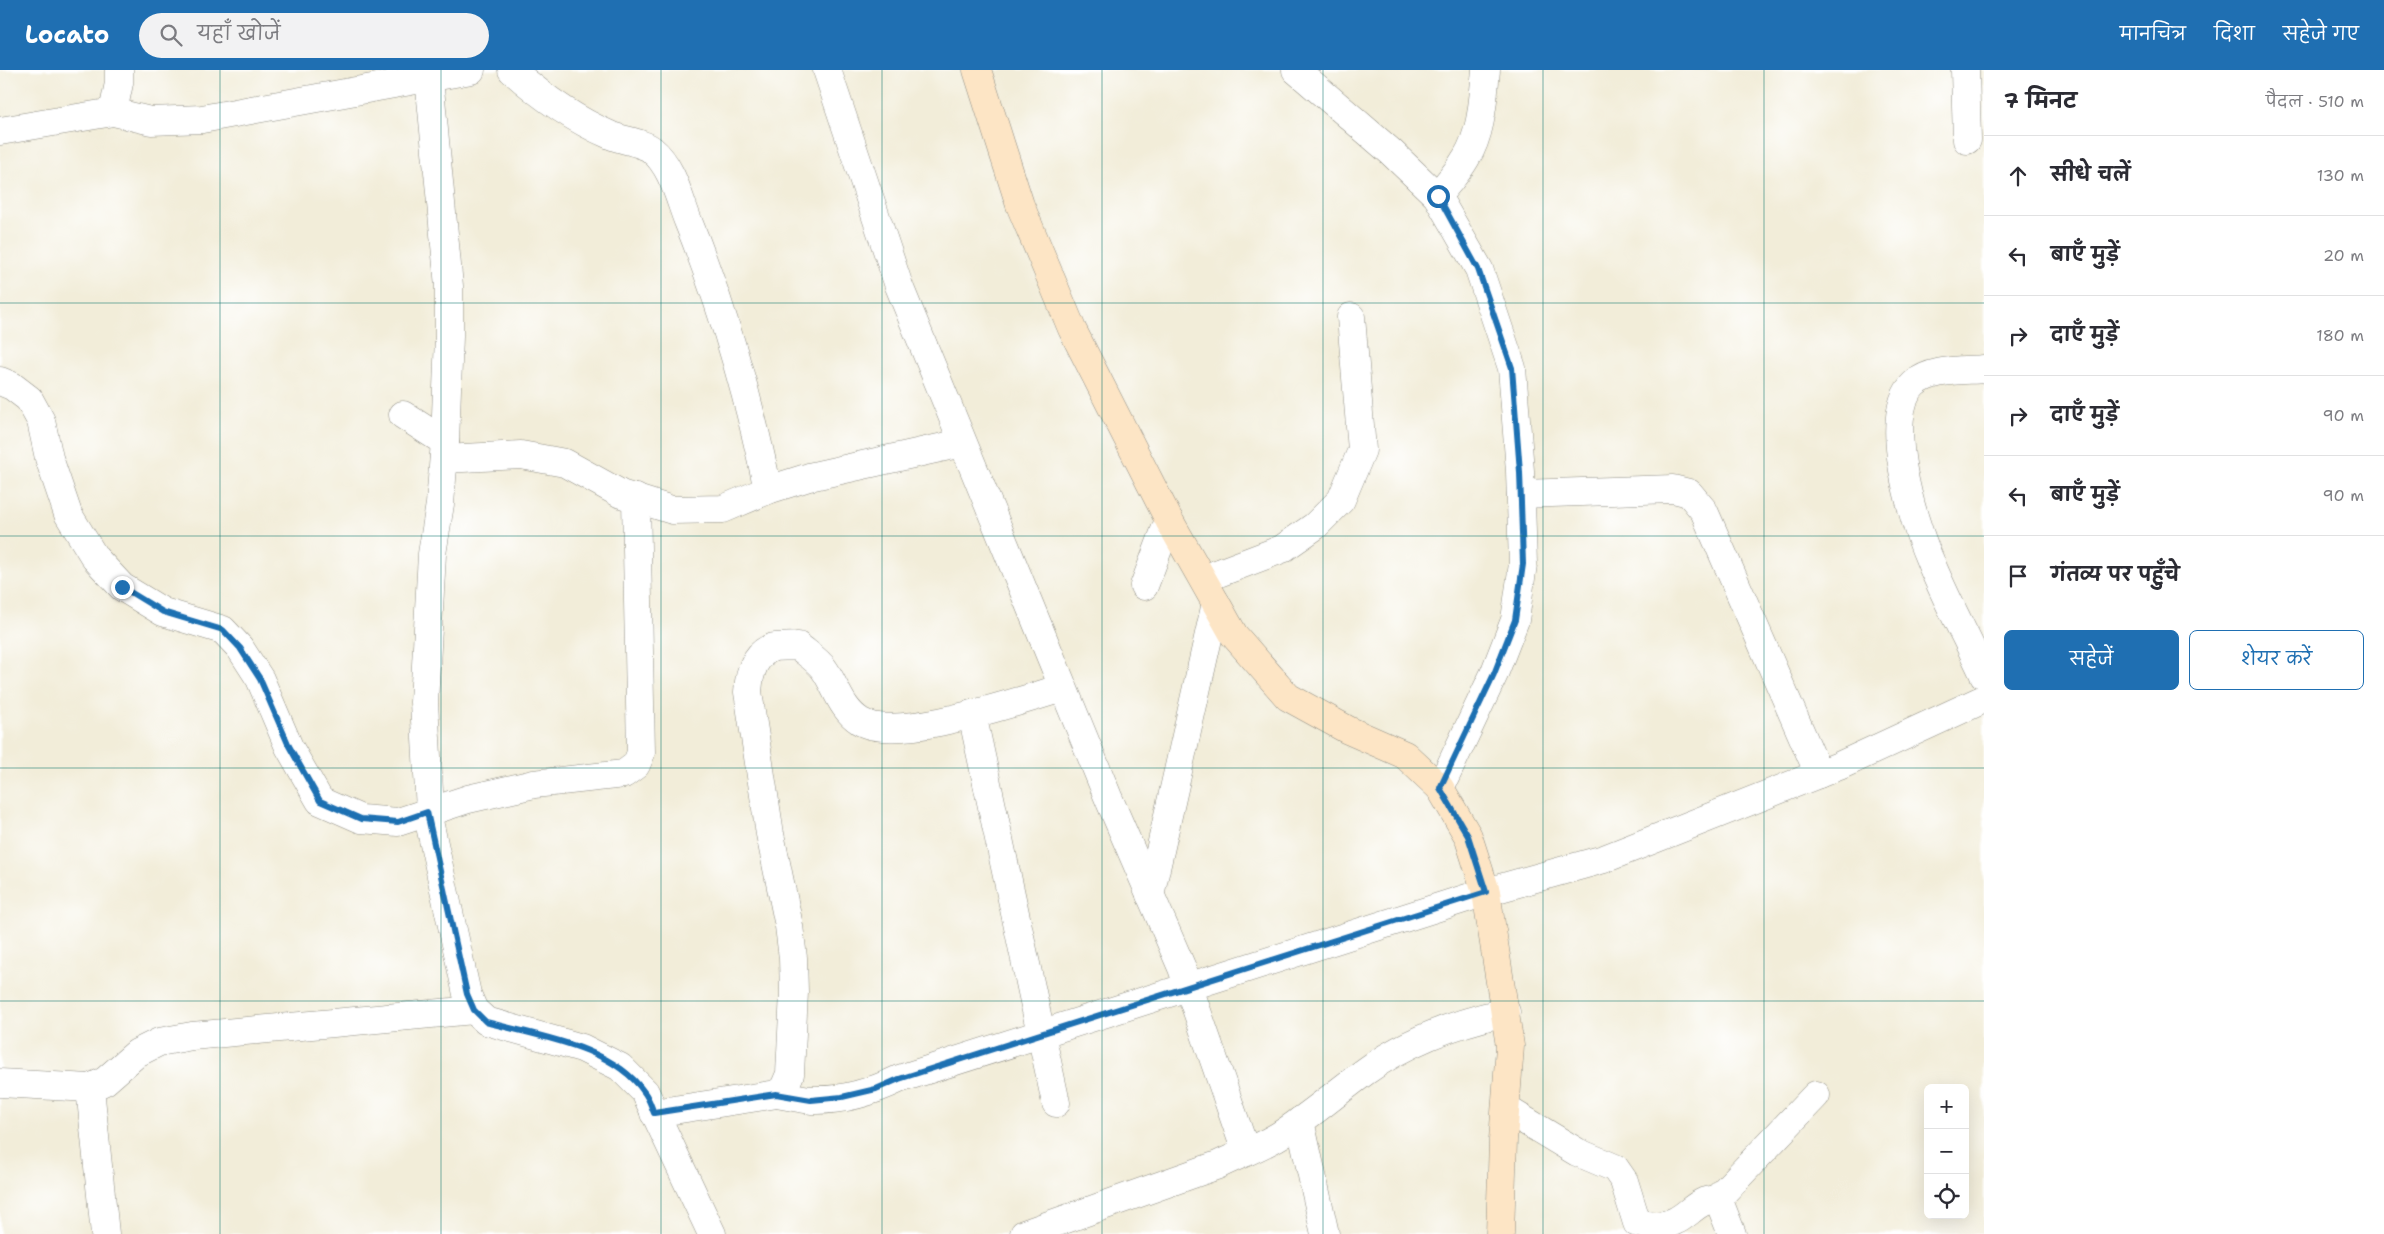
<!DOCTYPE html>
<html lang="hi">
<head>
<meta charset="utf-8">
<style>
	body { margin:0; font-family:"Shantell Sans","Playpen Sans Deva",sans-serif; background:#f2f2f3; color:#2b2b33 }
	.controls { position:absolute; right:15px; bottom:15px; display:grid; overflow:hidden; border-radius:8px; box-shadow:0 5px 20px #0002 }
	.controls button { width:45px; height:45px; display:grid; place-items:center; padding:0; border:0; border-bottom:1px solid #e1e1e2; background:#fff; color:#2b2b33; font:25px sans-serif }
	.stop { position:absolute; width:15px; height:15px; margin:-11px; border:4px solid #1f6fb2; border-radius:50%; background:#fff }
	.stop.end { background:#1f6fb2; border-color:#fff; box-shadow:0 1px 5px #0008 }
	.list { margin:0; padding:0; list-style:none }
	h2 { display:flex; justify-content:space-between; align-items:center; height:65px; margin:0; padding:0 20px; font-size:21px }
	h2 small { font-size:16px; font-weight:400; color:#7c7c81 }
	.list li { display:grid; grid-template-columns:32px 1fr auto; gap:15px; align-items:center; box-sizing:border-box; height:80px; padding:0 20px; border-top:1px solid #e1e1e2 }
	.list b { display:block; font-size:19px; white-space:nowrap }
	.list em { font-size:16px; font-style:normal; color:#7c7c81 }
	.actions { display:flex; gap:10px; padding:15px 20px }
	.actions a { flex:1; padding:11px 0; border:1px solid #1f6fb2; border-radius:8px; text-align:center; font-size:18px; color:#1f6fb2 }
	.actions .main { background:#1f6fb2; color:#fff }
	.icon { flex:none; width:28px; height:28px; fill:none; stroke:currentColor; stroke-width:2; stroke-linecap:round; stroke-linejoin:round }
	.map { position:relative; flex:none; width:1984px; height:1164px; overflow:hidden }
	header { display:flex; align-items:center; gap:30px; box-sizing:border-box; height:70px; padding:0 25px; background:#1f6fb2; color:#fff }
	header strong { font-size:24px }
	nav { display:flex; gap:28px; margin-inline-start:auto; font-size:18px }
	.search { width:350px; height:45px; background:#f2f2f3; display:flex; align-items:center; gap:12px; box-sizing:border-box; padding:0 18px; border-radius:28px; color:#7c7c81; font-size:19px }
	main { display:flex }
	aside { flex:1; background:#fff }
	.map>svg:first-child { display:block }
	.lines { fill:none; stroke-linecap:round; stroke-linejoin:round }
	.minor-casing { stroke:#8e8c82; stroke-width:29 }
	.tertiary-casing { stroke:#8e8c82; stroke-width:29 }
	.secondary-casing { stroke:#8e8c82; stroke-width:29 }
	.minor { stroke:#fff; stroke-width:28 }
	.tertiary { stroke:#fff; stroke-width:28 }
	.secondary { stroke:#fde5c5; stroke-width:28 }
	.route { stroke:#1f6fb2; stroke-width:6 }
	.grid { fill:none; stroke:#0f766e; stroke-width:1; stroke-opacity:0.55 }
</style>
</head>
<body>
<header>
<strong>Locato</strong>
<div class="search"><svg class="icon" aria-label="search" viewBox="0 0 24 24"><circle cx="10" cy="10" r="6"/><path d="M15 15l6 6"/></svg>यहाँ खोजें</div>
<nav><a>मानचित्र</a><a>दिशा</a><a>सहेजे गए</a></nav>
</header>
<main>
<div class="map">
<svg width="1984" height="1164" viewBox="0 0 1984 1164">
	<rect width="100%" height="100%" fill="#fff"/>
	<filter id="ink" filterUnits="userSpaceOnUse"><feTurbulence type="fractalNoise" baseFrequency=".02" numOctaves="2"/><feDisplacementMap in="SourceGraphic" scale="10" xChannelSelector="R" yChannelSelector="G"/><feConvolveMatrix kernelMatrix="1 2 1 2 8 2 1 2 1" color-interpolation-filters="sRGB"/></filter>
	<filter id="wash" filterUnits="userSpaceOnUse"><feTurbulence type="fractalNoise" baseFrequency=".0096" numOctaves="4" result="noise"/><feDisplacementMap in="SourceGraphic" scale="20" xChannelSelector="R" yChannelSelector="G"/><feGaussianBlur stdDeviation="1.12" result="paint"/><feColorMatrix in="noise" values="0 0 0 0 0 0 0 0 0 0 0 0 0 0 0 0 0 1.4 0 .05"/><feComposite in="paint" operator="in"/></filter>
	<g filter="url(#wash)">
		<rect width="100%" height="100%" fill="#f2edd9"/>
	</g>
	<g filter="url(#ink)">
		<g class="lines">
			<g class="minor-casing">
				<g id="minor">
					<path d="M512 0C542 27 573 49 610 65 621 70 644 73 652 80 672 96 679 128 688 151 723 238 749 327 768 420"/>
					<path d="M827 0 899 216 1108 727 1182 898 1246 1082"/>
					<path d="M1296 0 1391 82 1437 126 1479 199 1512 298 1520 401 1523 494 1515 550 1494 604 1440 718"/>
					<path d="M1965 0 1967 70"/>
					<path d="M429 8 449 216V266L445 372 440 434 432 484 424 632 430 740"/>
					<path d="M113 42 119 13V0"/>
					<path d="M0 61 113 42 151 51 202 49 471 0"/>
					<path d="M1437 126C1447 114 1458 102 1466 88 1482 63 1483 29 1486 0"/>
					<path d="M1984 299C1963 301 1932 298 1914 314 1880 345 1913 451 1929 488 1945 528 1966 566 1984 605"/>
					<path d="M0 311 12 316 29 329 41 351 49 388 68 444 95 488 122 517 163 542 223 560 240 578 260 609 289 677 320 731 361 749 398 752 468 729 534 714 624 704 636 695 641 683 636 428"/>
					<path d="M403 345 445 372"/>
					<path d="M444 389 521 385 565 393 621 424 672 440 723 439 768 420 809 407 962 373"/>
					<path d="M1521 424 1673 419 1689 423 1704 441 1819 704"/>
					<path d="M1203 509 1282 479 1315 456 1341 430 1362 380 1351 247"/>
					<path d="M1144 516 1169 450"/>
					<path d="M972 644 1056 1033"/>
					<path d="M427 742 467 924 474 940 486 951 582 978 620 997 645 1022 712 1164"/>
					<path d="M1150 825 1216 533"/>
					<path d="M0 1013 90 1018 105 1011 137 983 159 972 192 966 474 940"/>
					<path d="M90 1018 105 1164"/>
					<path d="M777 1024C788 1026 800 1029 812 1030 842 1031 872 1022 899 1009L1486 822"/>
					<path d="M1506 1039 1577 1082 1615 1098 1624 1111 1637 1153C1649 1156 1664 1157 1675 1151 1689 1145 1699 1128 1716 1130L1721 1136 1732 1164"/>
					<path d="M654 1043 777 1024 784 1018 790 1004 794 922 793 888 789 856 770 764 748 622C749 604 754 583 774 577 781 576 790 577 798 576 806 583 818 590 824 599 836 616 841 639 860 651 897 674 1020 630 1063 618"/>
					<path d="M1300 1051 1325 1164"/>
					<path d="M1716 1130 1816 1025"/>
					<path d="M1024 1164 1218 1095C1238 1085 1261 1077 1280 1065 1310 1046 1337 1022 1366 1001 1407 971 1456 953 1506 942"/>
				</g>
			</g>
			<g class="tertiary-casing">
				<path id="tertiary" d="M1486 822 1604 789 1839 696 1984 629"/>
			</g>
			<g class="secondary-casing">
				<path id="secondary" d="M977 0 1020 135 1072 259 1169 450 1234 565 1288 627 1348 660 1405 685 1440 718 1468 766 1486 822 1510 976 1503 1070 1500 1164"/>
			</g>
			<use href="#minor" class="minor"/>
			<use href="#tertiary" class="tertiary"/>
			<use href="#secondary" class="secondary"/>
		</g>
	</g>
	<g class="lines" filter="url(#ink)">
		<path class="route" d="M122 517 163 542 223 560 240 578 260 609 289 676 320 731 361 749 398 752 427 742 467 924 474 940 486 952C537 966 613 976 644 1022 649 1028 651 1036 654 1043L776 1024 811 1030 842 1027 876 1019 899 1009 1486 822 1468 766 1440 718 1494 604 1515 550 1523 494 1520 402 1512 298 1478 199 1438 126"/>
	</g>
	<path class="grid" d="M220 0V1164M441 0V1164M661 0V1164M882 0V1164M1102 0V1164M1323 0V1164M1543 0V1164M1764 0V1164M0 233H1984M0 466H1984M0 698H1984M0 931H1984"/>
</svg>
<div class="controls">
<button>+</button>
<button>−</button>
<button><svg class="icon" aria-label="locate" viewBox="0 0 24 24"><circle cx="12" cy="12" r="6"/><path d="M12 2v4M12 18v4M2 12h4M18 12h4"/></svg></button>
</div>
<div class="stop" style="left:1438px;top:126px"></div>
<div class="stop end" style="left:122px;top:517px"></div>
</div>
<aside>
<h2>7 मिनट<small>पैदल · 510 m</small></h2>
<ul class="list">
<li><svg class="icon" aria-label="ahead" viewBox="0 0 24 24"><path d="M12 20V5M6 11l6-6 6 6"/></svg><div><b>सीधे चलें</b></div><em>130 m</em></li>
<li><svg class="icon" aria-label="left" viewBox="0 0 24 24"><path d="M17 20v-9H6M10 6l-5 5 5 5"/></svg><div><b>बाएँ मुड़ें</b></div><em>20 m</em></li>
<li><svg class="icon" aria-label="right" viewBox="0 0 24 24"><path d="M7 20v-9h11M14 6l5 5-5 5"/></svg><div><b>दाएँ मुड़ें</b></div><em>180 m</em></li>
<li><svg class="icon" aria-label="right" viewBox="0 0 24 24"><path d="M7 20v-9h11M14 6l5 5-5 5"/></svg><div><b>दाएँ मुड़ें</b></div><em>90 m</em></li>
<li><svg class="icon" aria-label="left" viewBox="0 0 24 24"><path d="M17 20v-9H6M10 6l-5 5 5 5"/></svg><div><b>बाएँ मुड़ें</b></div><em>90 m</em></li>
<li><svg class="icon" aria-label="arrive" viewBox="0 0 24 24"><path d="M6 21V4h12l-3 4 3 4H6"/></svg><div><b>गंतव्य पर पहुँचे</b></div></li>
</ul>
<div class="actions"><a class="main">सहेजें</a><a>शेयर करें</a></div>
</aside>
</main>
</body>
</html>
